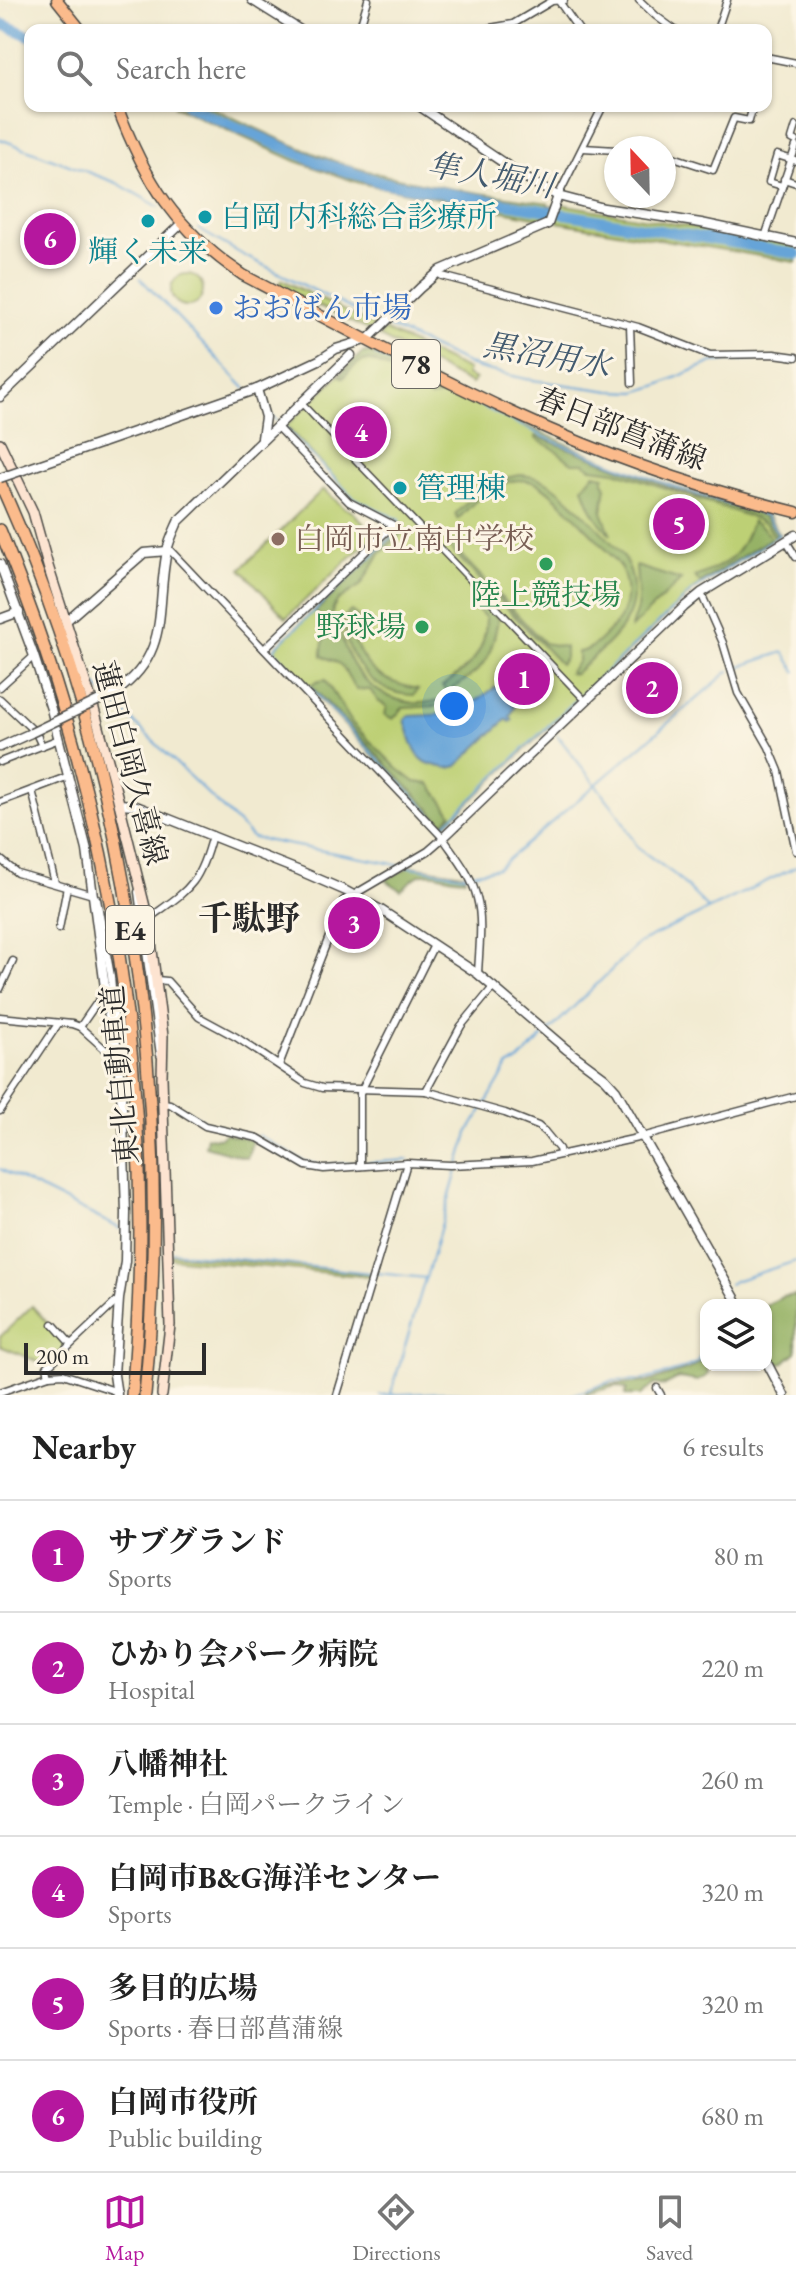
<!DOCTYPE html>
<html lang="en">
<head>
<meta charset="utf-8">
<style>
	body { margin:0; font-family:"EB Garamond","Noto Serif JP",serif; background:#f2f2f2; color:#222 }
	.controls { position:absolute; right:24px; bottom:24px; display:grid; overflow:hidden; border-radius:16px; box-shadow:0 2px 6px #0004 }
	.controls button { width:72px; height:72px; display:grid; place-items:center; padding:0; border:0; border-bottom:2px solid #e0e0e0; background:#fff; color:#222; font:40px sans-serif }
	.compass { position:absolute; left:604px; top:136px; width:72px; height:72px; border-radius:50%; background:#fff; box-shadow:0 2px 6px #0004; rotate:338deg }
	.scale { position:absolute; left:24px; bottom:20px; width:182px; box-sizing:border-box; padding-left:8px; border:4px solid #2b2b2b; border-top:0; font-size:22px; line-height:28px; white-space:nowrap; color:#2b2b2b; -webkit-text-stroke:6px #fcf5e5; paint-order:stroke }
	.you { position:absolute; left:454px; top:706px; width:28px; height:28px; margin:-20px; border:6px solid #fff; border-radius:50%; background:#1a73e8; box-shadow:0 0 0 12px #1a73e833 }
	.badge { display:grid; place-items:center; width:52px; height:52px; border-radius:50%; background:#b5179e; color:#fff; font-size:26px; font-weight:700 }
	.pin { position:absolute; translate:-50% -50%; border:4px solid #fff; box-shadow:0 2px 8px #0006 }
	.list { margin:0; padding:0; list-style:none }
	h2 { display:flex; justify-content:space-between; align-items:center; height:104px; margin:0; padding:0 32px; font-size:34px }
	h2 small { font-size:26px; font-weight:400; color:#767676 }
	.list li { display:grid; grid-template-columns:52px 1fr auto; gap:24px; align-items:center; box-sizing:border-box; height:112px; padding:0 32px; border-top:2px solid #e0e0e0 }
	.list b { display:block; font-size:30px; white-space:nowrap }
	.list p { margin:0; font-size:26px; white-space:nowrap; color:#767676 }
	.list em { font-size:26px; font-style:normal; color:#767676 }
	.icon { flex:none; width:44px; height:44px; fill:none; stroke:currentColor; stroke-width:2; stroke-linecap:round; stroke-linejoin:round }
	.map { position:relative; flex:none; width:796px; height:1395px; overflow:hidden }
	.search { position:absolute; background:#fff; box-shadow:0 2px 6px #0004; left:24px; right:24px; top:24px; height:88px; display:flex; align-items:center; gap:20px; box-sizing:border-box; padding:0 28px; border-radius:16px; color:#767676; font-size:30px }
	.sheet { height:776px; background:#fff }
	nav { display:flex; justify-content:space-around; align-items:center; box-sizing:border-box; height:112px; border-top:2px solid #e0e0e0; background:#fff; font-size:22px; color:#767676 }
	nav a { display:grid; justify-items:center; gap:4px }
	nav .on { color:#b5179e }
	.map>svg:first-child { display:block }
	.green { fill:#bdd074; stroke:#747e50; stroke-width:2 }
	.forest { fill:#96b266; stroke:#606e48; stroke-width:2 }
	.water { fill:#66a4d8; stroke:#486882; stroke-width:2 }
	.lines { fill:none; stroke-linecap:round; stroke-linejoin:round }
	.stream { stroke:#66a4d8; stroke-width:2 }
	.river { stroke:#66a4d8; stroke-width:11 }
	.pedestrian-casing { stroke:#494844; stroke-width:8 }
	.minor-casing { stroke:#494844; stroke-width:9 }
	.tertiary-casing { stroke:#494844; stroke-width:11 }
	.secondary-casing { stroke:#494844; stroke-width:12 }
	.primary-casing { stroke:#494844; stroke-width:13 }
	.motorway-casing { stroke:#494844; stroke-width:14 }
	.pedestrian { stroke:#fff; stroke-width:5 }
	.minor { stroke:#fff; stroke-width:6 }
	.tertiary { stroke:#fff; stroke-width:8 }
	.secondary { stroke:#fde4d1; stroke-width:9 }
	.primary { stroke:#fbbb8c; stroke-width:10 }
	.motorway { stroke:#fbbb8c; stroke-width:11 }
	.tertiary-bridge-casing { stroke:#494844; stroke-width:11; stroke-linecap:butt }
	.tertiary-bridge { stroke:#fff; stroke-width:8 }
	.culture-dot { fill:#0f9aa8; stroke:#fcf5e5; stroke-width:3 }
	.shop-dot { fill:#3f7fe0; stroke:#fcf5e5; stroke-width:3 }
	.education-dot { fill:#8d6e63; stroke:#fcf5e5; stroke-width:3 }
	.leisure-dot { fill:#2e9e5b; stroke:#fcf5e5; stroke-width:3 }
	.labels { text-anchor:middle; stroke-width:6; stroke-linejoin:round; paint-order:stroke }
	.shield { fill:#fcf5e5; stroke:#6a6863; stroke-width:2 }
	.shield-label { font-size:28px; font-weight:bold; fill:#2b2b2b }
	.culture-label { font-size:30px; fill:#0d838f; stroke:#fcf5e5; text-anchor:start }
	.shop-label { font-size:30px; fill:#366cbe; stroke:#fcf5e5; text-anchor:start }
	.street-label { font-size:30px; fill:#2b2b2b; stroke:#fcf5e5 }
	.education-label { font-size:30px; fill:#785e54; stroke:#fcf5e5; text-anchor:start }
	.leisure-label { font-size:30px; fill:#27864d; stroke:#fcf5e5 }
	.water-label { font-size:32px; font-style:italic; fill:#435b70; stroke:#fcf5e5 }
	.quarter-label { font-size:34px; font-weight:bold; fill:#2b2b2b; stroke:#fcf5e5 }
</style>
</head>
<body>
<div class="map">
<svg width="796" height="1395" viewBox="0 0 796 1395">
	<rect width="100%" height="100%" fill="#fcf5e5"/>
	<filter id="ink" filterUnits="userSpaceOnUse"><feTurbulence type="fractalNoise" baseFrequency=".0125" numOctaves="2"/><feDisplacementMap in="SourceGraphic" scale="16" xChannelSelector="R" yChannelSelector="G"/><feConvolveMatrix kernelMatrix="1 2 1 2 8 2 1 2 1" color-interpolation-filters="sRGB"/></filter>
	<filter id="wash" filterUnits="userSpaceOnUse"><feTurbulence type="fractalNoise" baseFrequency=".006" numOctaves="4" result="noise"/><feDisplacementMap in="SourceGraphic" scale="32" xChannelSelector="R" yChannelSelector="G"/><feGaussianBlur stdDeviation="1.8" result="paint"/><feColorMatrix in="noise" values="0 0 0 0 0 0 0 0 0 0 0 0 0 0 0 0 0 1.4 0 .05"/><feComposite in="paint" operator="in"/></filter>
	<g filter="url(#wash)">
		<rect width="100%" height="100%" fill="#f1ead0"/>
		<g class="green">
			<path d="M174 106H178L316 165 365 182 796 257V262L558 222 556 218 546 217 545 219 360 183 296 161Z"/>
			<path d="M200 106H208C254 127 301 151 349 166 413 185 482 193 548 203V205L558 207 561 204 796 245V251L416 185 362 173 300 151Z"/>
			<circle cx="187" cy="290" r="16"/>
			<path d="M282 280 375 326 370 331 278 287Z"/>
			<path d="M384 330 468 370 466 375 475 379 471 384 380 337Z"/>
			<path d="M374 351C501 414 627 481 766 512L780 535 696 588 444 826 441 827 274 651 275 648 399 528 398 521 352 497 286 426 362 353Z"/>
			<path d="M323 489 343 507 353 512 374 535 286 618 241 569Z"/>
			<path d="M171 1254 372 1274 371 1277 171 1258Z"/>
			<path d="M32 1306 68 1346 46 1365 0 1346V1337Z"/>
		</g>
		<g class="forest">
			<path d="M368 352 449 393 431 398C421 389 376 356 363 361 356 363 348 372 343 378L339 375 362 353Z"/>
			<path d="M536 436 680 491 764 516 777 534 774 536 766 524 754 518 615 471 591 468 584 463H572L554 449 536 439Z"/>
			<path d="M594 474 605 476 603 482 606 487 602 512 611 535C596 520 589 507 583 487Z"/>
			<path d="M521 475C531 476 541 478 550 484 564 492 617 546 625 559 634 575 636 597 629 614 619 638 593 656 575 674L569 673 578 661V652C591 651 599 641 608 632 626 616 631 594 622 571 616 557 551 489 536 483 530 481 519 479 512 481 489 485 473 503 458 519L455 514C478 492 487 480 521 475Z"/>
			<path d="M752 521 763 528 771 538 700 583 695 577C729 564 740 556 752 521Z"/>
			<path d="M401 529 402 533 379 555 361 585 338 600 333 608 332 617 327 623 315 612Z"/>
			<path d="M449 541H457L460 554 544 643 565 647V658L560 664 450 548Z"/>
			<path d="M636 566 681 580 631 628C632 621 635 616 637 608 640 594 636 578 636 566Z"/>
			<path d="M478 599 498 619C490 663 484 669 447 692L442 686C470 668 486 653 486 618L472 604Z"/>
			<path d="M351 611 359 617 352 633C363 670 382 682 418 689L414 695C372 695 345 657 343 618Z"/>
			<path d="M337 623H339C345 665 369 697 413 703 423 704 435 701 444 700L437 706 403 708 393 719 385 715 387 706 379 702 370 690 356 689C340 668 351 667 322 656 321 641 326 634 337 623Z"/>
			<path d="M325 680 353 724 398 769 415 782 430 784 452 814 443 823 311 686 316 682Z"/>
			<path d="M411 866 462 874 465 878C451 881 438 871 423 874 415 875 407 885 401 890L386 880Z"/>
			<path d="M353 906 359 908 376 936 372 941 363 945C345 937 327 919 353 906Z"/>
			<path d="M225 1133 253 1140 247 1158 205 1146 207 1137 219 1138Z"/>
			<path d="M796 1295V1352L783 1363 775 1364 766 1344V1305L782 1297Z"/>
			<path d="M706 1354 708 1375 698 1381 678 1378 663 1386 655 1384 641 1395H625L627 1389 616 1386 587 1394 585 1392 604 1385 648 1382 689 1369 700 1362Z"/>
		</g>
		<path class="water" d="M497 686 515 707 510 716 513 720 510 722 507 719 457 766C449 769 445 768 437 766 413 762 412 741 405 720L409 716 452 714 463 710Z"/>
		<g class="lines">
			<g class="stream">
				<path d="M0 139 117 183 159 207"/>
				<path d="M198 229 245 256 366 316"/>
				<path d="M140 278 246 389"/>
				<path d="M389 327 478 368 526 379 611 391 636 392 656 386 713 362 762 359 796 361"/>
				<path d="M376 355 553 441 680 489 766 515 779 535 691 592 549 725"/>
				<path d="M267 411 277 421"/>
				<path d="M282 425 353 497 399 520 400 529 275 648V651L441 825H444L549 725 553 730"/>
				<path d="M735 668 784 652 796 672"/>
				<path d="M97 686 104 694"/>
				<path d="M109 698 253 838 400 865"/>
				<path d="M557 735 617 812 638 848 675 875 709 909"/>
				<path d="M406 866 461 875 498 868 729 671"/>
				<path d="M548 1032 639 943 796 867"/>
				<path d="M112 1059 114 1071"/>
				<path d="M184 1109 209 1124"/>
				<path d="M258 1135 304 1161 319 1165 356 1163"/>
				<path d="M363 1163 408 1160"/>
				<path d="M0 1169 121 1229"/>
				<path d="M173 1252 370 1273"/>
				<path d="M376 1273 426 1278 468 1133 509 1065 518 1062 544 1036"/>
				<path d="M729 1284 734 1281 796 1261"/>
				<path d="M720 1305 724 1288"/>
				<path d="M391 1393 425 1279"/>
				<path d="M380 1395 448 1392 494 1395"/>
				<path d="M572 1395 612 1381 644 1380 682 1369 696 1363 706 1348"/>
			</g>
			<g class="river">
				<path d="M0 23 30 36"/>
				<path d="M188 106 317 162 381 182 796 254"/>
			</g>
		</g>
	</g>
	<g filter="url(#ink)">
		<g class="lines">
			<g class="pedestrian-casing">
				<path id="pedestrian" d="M304 406 582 697"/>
			</g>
			<g class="minor-casing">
				<g id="minor">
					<path d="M558 0 579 30"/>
					<path d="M639 0 656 16 675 30"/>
					<path d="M359 30 368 0"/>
					<path d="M479 30 513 24 552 1 564 0"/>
					<path d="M717 30 727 0"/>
					<path d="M766 57 796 63"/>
					<path d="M796 126 792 139 796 141"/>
					<path d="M583 148 616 150"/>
					<path d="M664 154 713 170 734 118 749 121 753 106"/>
					<path d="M784 179 796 183"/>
					<path d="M782 186 769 182 777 155 796 161"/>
					<path d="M558 196 603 106"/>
					<path d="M765 237 796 146"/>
					<path d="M438 273 442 276 638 327 710 355 774 354 796 357"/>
					<path d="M630 325 632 383"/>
					<path d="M786 541 796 557"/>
					<path d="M167 547 443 838C456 857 472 876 477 898 483 921 479 950 478 974"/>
					<path d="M701 593 723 643 738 693 769 747 779 771 796 851"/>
					<path d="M264 649 393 525 349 502 276 426"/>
					<path d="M0 687 34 656"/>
					<path d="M0 699 36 733 42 746"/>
					<path d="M0 762 59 739"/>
					<path d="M32 790 55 883"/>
					<path d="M0 802 69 776"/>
					<path d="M0 859 17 873 93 895 97 899 111 976 118 1055"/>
					<path d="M138 892 160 1055"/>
					<path d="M148 919C189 889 199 886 212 835"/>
					<path d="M59 929 67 887"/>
					<path d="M157 980 167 981 199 1017 236 1037 305 1083 322 1088 426 1091 505 1113 538 1126 545 1132 559 1149 560 1153"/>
					<path d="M0 989 13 961"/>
					<path d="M0 1017 72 1024 80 1027 118 1061"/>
					<path d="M80 1027 105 991"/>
					<path d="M279 1065 343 901 428 851 443 838"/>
					<path d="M426 1091 461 1026 494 986"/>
					<path d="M163 1103 170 1104 205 1126 258 1138 306 1166 324 1169 407 1163 450 1165 532 1161 642 1137 796 1096"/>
					<path d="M0 1111 58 1024"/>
					<path d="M360 1166V1093L434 945"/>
					<path d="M53 1324 70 1343"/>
					<path d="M49 1375 47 1367 119 1299"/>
					<path d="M657 1388 661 1395"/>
					<path d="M0 1392 49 1375 63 1374 118 1392"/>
					<path d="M337 1395 407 1163"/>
				</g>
			</g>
			<g class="tertiary-casing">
				<g id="tertiary">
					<path d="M252 0 300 30"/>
					<path d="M419 106 532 182 558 196 604 208 701 223 796 243"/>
					<path d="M257 389 265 417 262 438"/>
					<path d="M0 397 182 223"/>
					<path d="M102 443 257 389 319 360 336 349 368 339 420 288 441 270 548 224 558 196"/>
					<path d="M0 564 34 656 51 709 87 850 112 1041 118 1061 123 1119 126 1213 125 1261 119 1299 114 1375 117 1395"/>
					<path d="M0 619 19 612"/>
					<path d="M66 621 144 553 167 551"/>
					<path d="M116 692C172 652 155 608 167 551 169 541 174 531 178 522L351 355"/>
					<path d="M0 747 31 733"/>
					<path d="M119 804 134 805 300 871 346 891 381 910 478 974 566 1049 605 1078 616 1090 739 1305"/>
					<path d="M443 838 684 607 701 593 796 535"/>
					<path d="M766 1361 784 1395"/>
				</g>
			</g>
			<g class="secondary-casing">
				<path id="secondary" d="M0 443 33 512 48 566 94 709 112 775 148 919 163 1036 162 1077 170 1325 162 1395"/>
			</g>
			<g class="primary-casing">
				<g id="primary">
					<path d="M57 0 81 30"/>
					<path d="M117 106C145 181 176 230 243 275 335 323 426 373 520 416 608 457 702 489 796 512"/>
				</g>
			</g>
			<g class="motorway-casing">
				<g id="motorway">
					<path d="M0 483C128 763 174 1089 145 1395"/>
					<path d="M0 530C113 803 160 1100 132 1395"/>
				</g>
			</g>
			<use href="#pedestrian" class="pedestrian"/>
			<use href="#minor" class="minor"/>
			<use href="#tertiary" class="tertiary"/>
			<use href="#secondary" class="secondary"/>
			<use href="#primary" class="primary"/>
			<use href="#motorway" class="motorway"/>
			<g class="tertiary-bridge-casing">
				<g id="tertiary-bridge">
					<path d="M0 478 102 443"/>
					<path d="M31 733 116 692"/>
				</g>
			</g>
			<use href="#tertiary-bridge" class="tertiary-bridge"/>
		</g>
	</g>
	<g class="culture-dot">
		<circle cx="205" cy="217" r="8"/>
		<circle cx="148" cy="221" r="8"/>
		<circle cx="400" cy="488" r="8"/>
	</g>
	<circle class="shop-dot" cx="216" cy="308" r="8"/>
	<circle class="education-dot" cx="278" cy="539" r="8"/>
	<g class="leisure-dot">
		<circle cx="546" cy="564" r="8"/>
		<circle cx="422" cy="627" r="8"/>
	</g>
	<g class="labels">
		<g class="shield">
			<rect x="392" y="340" width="48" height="48" rx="6"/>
			<rect x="106" y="906" width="48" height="48" rx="6"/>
		</g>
		<g class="shield-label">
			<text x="416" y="374">78</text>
			<text x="130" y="940">E4</text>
		</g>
		<g class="culture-label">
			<text x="221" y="227">白岡 内科総合診療所</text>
			<text x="148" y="262" text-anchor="middle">輝く未来</text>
			<text x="416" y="498">管理棟</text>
		</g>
		<g class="shop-label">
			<text x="232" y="318">おおばん市場</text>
		</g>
		<g class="street-label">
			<text transform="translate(621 429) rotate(21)" y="10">春日部菖蒲線</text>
			<text transform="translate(130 763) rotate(75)" y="10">蓮田白岡久喜線</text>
			<text transform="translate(120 1075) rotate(-95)" y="10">東北自動車道</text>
		</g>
		<g class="education-label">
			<text x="294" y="549">白岡市立南中学校</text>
		</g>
		<g class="leisure-label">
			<text x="546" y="605">陸上競技場</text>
			<text x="406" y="637" text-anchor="end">野球場</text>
		</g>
		<g class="water-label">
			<text transform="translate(491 175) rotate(10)" y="11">隼人堀川</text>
			<text transform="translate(547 355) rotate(10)" y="11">黒沼用水</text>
		</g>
		<g class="quarter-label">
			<text x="249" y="930">千駄野</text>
		</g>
	</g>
</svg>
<div class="controls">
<button><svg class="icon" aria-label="layers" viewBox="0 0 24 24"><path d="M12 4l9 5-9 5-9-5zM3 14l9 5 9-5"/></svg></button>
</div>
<svg class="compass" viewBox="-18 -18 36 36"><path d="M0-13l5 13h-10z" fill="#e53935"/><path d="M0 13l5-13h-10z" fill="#767676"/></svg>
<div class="scale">200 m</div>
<div class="you"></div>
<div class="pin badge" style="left:524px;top:679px">1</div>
<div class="pin badge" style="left:652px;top:688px">2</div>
<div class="pin badge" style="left:354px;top:923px">3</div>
<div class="pin badge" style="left:361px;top:432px">4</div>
<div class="pin badge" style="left:679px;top:524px">5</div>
<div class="pin badge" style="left:50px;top:239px">6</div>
<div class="search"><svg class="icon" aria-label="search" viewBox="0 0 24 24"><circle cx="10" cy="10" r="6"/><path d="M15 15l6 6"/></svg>Search here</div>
</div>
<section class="sheet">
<h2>Nearby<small>6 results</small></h2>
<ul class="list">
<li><span class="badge">1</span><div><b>サブグランド</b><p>Sports</p></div><em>80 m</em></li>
<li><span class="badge">2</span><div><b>ひかり会パーク病院</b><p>Hospital</p></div><em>220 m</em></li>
<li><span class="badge">3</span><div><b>八幡神社</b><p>Temple · 白岡パークライン</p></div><em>260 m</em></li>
<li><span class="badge">4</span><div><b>白岡市B&amp;G海洋センター</b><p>Sports</p></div><em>320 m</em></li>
<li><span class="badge">5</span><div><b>多目的広場</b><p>Sports · 春日部菖蒲線</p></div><em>320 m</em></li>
<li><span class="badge">6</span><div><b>白岡市役所</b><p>Public building</p></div><em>680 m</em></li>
</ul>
</section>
<nav>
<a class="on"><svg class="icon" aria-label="map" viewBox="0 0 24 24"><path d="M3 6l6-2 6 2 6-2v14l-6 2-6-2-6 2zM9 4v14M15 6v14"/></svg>Map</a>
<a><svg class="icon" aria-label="directions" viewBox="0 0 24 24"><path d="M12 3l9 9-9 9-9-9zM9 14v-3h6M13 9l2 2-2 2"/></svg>Directions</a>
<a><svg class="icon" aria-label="saved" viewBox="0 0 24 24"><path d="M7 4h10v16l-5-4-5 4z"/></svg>Saved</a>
</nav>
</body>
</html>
